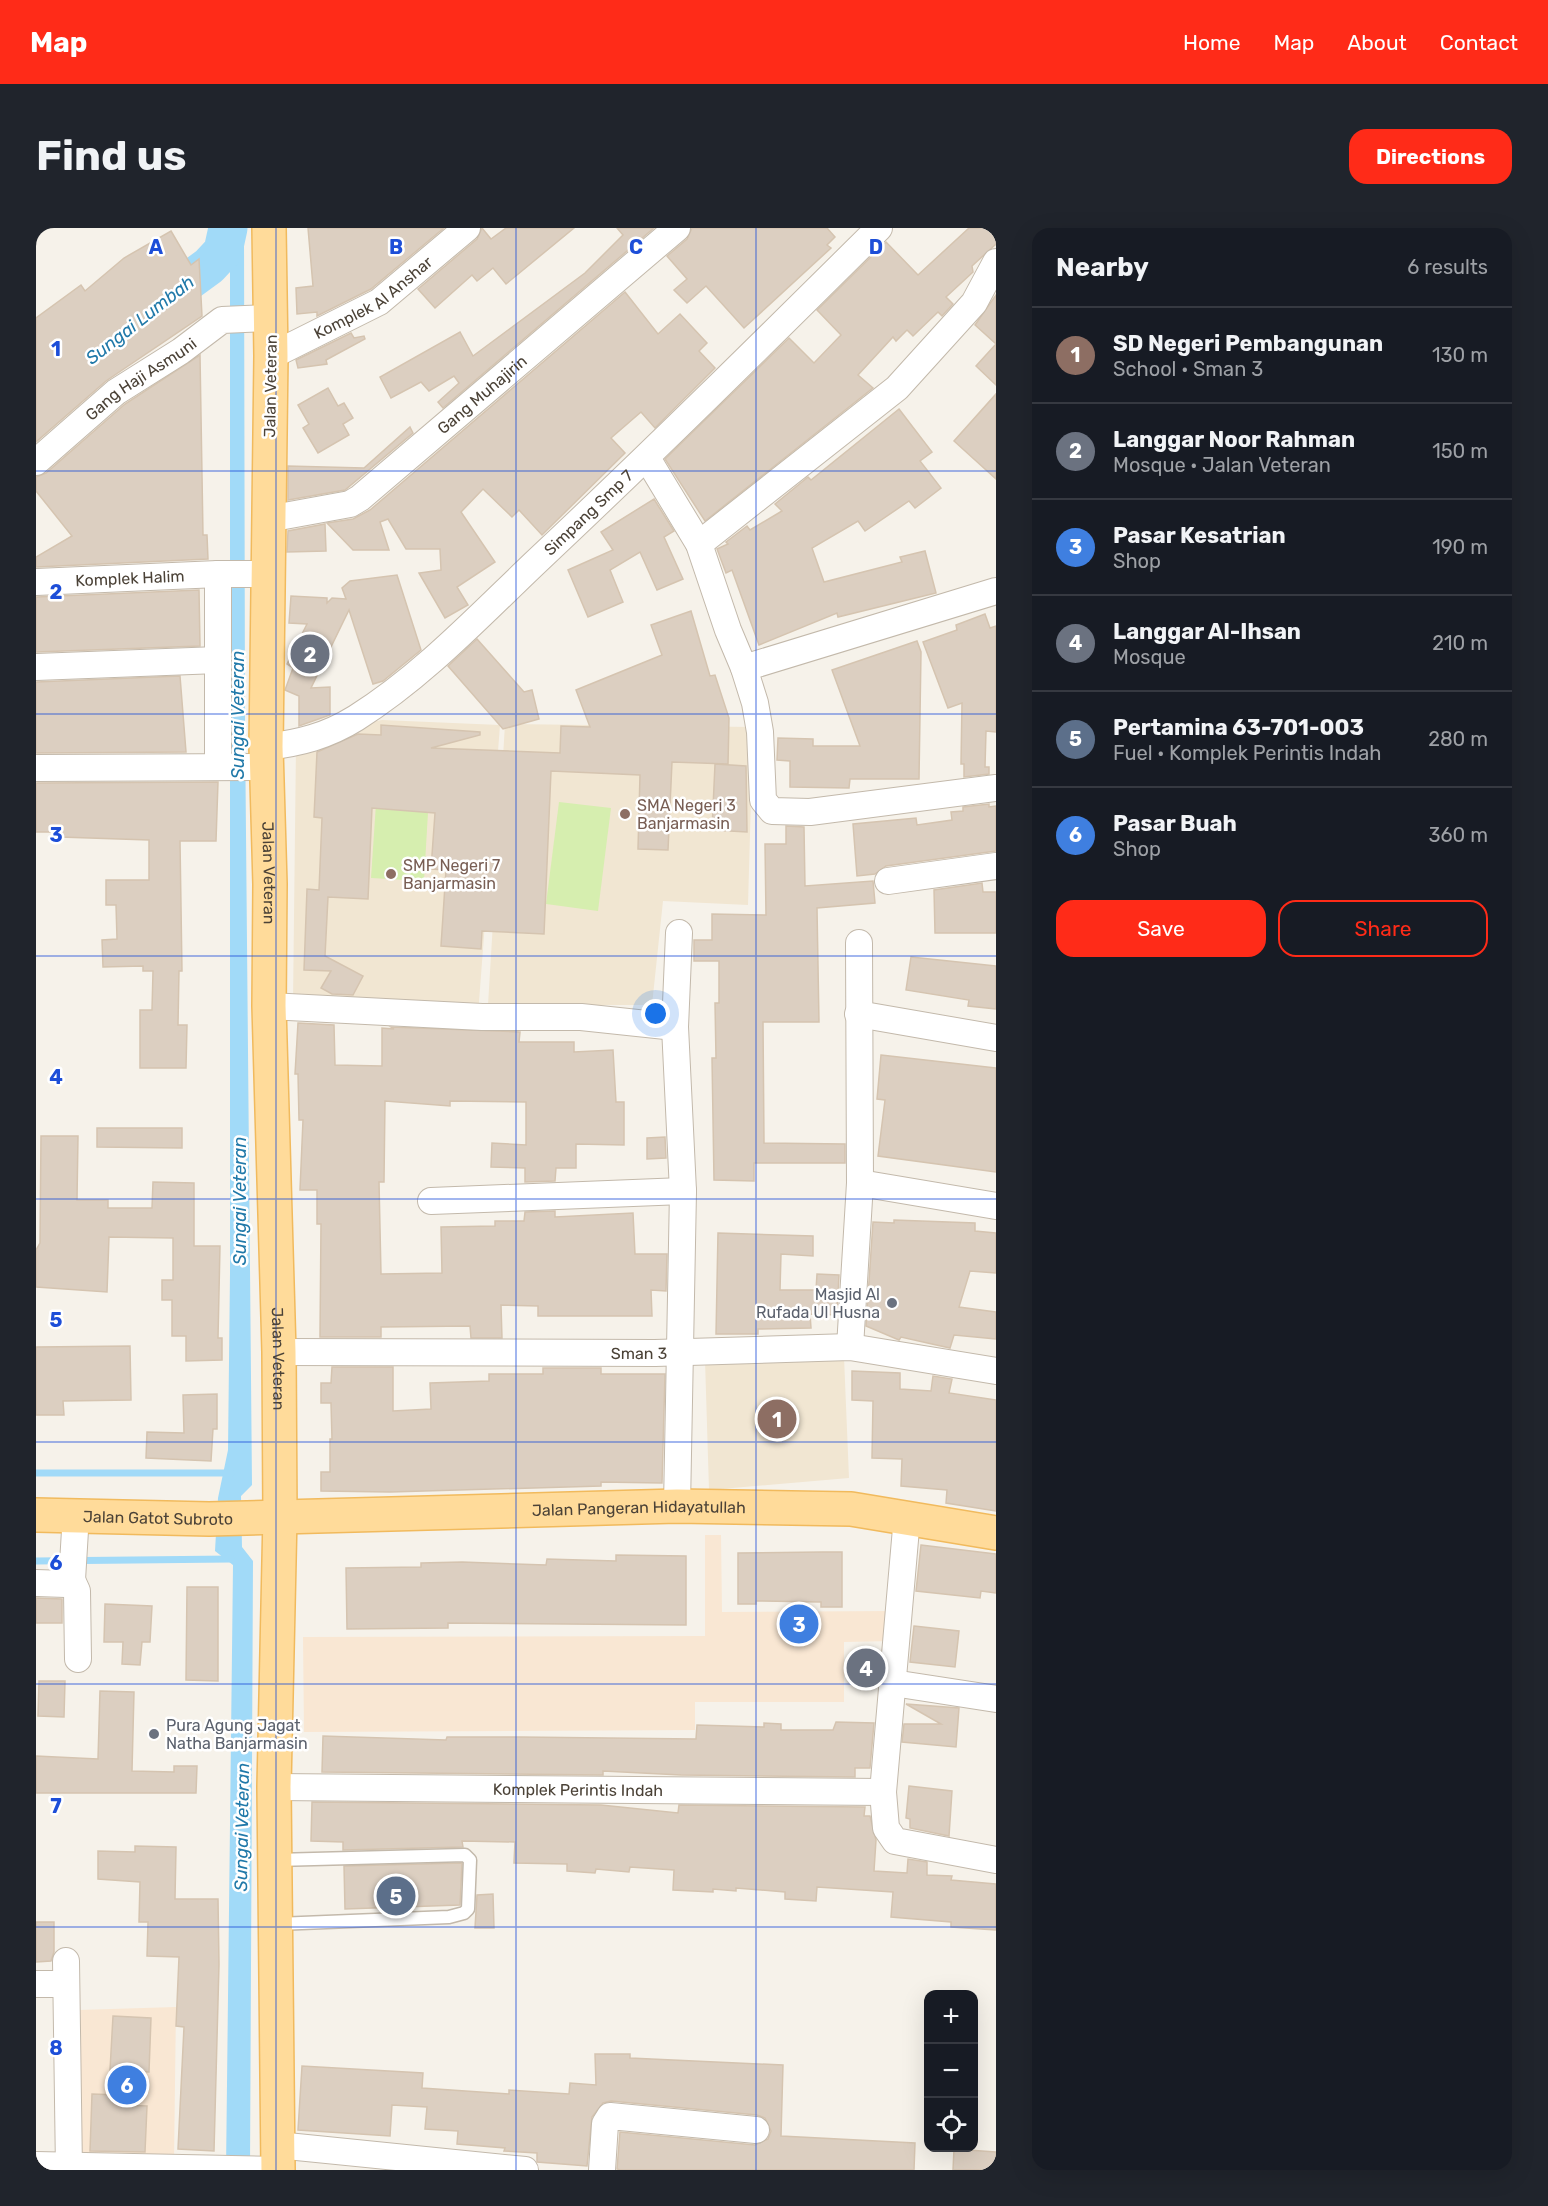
<!DOCTYPE html>
<html lang="en">
<head>
<meta charset="utf-8">
<style>
	body { margin:0; font-family:Rubik,sans-serif; background:#20242c; color:#f1f3f6 }
	.controls { position:absolute; right:18px; bottom:18px; display:grid; overflow:hidden; border-radius:12px; box-shadow:0 6px 24px #0002 }
	.controls button { width:54px; height:54px; display:grid; place-items:center; padding:0; border:0; border-bottom:2px solid #363941; background:#171b24; color:#f1f3f6; font:30px sans-serif }
	.you { position:absolute; left:620px; top:786px; width:21px; height:21px; margin:-15px; border:4px solid #fff; border-radius:50%; background:#1a73e8; box-shadow:0 0 0 9px #1a73e833 }
	.badge { display:grid; place-items:center; width:39px; height:39px; border-radius:50%; background:#ff2b18; color:#fff; font-size:20px; font-weight:700 }
	.pin { position:absolute; translate:-50% -50%; border:3px solid #fff; box-shadow:0 2px 6px #0006 }
	.list { margin:0; padding:0; list-style:none }
	h2 { display:flex; justify-content:space-between; align-items:center; height:78px; margin:0; padding:0 24px; font-size:26px }
	h2 small { font-size:20px; font-weight:400; color:#9ea1a6 }
	.list li { display:grid; grid-template-columns:39px 1fr auto; gap:18px; align-items:center; box-sizing:border-box; height:96px; padding:0 24px; border-top:2px solid #363941 }
	.list b { display:block; font-size:22px; white-space:nowrap }
	.list p { margin:0; font-size:20px; white-space:nowrap; color:#9ea1a6 }
	.list em { font-size:20px; font-style:normal; color:#9ea1a6 }
	.actions { display:flex; gap:12px; padding:18px 24px }
	.actions a { flex:1; padding:14px 0; border:2px solid #ff2b18; border-radius:18px; text-align:center; font-size:21px; color:#ff2b18 }
	.actions .main { background:#ff2b18; color:#fff }
	.icon { flex:none; width:33px; height:33px; fill:none; stroke:currentColor; stroke-width:2; stroke-linecap:round; stroke-linejoin:round }
	.map { position:relative; flex:none; width:960px; height:1942px; overflow:hidden; border-radius:18px }
	header { display:flex; align-items:center; gap:36px; box-sizing:border-box; height:84px; padding:0 30px; background:#ff2b18; color:#fff }
	header strong { font-size:28px }
	nav { display:flex; gap:33px; margin-inline-start:auto; font-size:21px }
	.intro { display:flex; align-items:center; justify-content:space-between; box-sizing:border-box; height:144px; padding:0 36px }
	h1 { margin:0; font-size:42px }
	.button { padding:15px 27px; border-radius:18px; background:#ff2b18; color:#fff; font-size:21px; font-weight:700 }
	main { display:flex; gap:36px; padding:0 36px }
	aside { flex:1; background:#171b24; border-radius:18px; box-shadow:0 6px 24px #0002 }
	.map>svg:first-child { display:block }
	.commercial { fill:#f9e7d3 }
	.education { fill:#f1e6d2 }
	.green { fill:#d6eeaf }
	.water { fill:#a1daf8 }
	.lines { fill:none; stroke-linecap:round; stroke-linejoin:round }
	.stream { stroke:#a1daf8; stroke-width:7 }
	.river { stroke:#a1daf8; stroke-width:39 }
	.building { fill:#dccfc1; stroke:#d5c4b0; stroke-width:1.5 }
	.service-casing { stroke:#c3b9ab; stroke-width:15 }
	.minor-casing { stroke:#c3b9ab; stroke-width:28 }
	.primary-casing { stroke:#f1ba5d; stroke-width:36 }
	.service { stroke:#fff; stroke-width:12 }
	.minor { stroke:#fff; stroke-width:26 }
	.primary { stroke:#ffdb9a; stroke-width:33 }
	.grid { fill:none; stroke:#1d4ed8; stroke-width:1.5; stroke-opacity:0.55 }
	.education-dot { fill:#8d6e63; stroke:#fff; stroke-width:2 }
	.worship-dot { fill:#6b7280; stroke:#fff; stroke-width:2 }
	.labels { text-anchor:middle; stroke-width:5; stroke-linejoin:round; paint-order:stroke }
	.street-label { font-size:16px; fill:#4b4237; stroke:#fff }
	.education-label { font-size:16px; fill:#785e54; stroke:#fff; text-anchor:start }
	.worship-label { font-size:16px; fill:#5b616d; stroke:#fff; text-anchor:end }
	.water-label { font-size:18px; font-style:italic; fill:#2079a9; stroke:#fff }
	.grid-label { font-size:20px; text-anchor:middle; font-weight:bold; fill:#1d4ed8; stroke:#fff; stroke-width:5; stroke-linejoin:round; paint-order:stroke }
</style>
</head>
<body>
<header>
<strong>Map</strong>
<nav><a>Home</a><a>Map</a><a>About</a><a>Contact</a></nav>
</header>
<div class="intro"><h1>Find us</h1><a class="button">Directions</a></div>
<main>
<div class="map">
<svg width="960" height="1942" viewBox="0 0 960 1942">
	<rect width="100%" height="100%" fill="#f6f2ea"/>
	<g class="commercial">
		<path d="M669 1307H685L686 1384 856 1383V1413L808 1414V1474H659V1502L268 1504 267 1409 669 1408Z"/>
		<path d="M140 1779 138 1933H43L42 1782Z"/>
	</g>
	<g class="education">
		<path d="M346 492 464 497 442 787 257 775 260 517 321 497Z"/>
		<path d="M469 496 717 499 712 677 627 673 616 777H452Z"/>
		<path d="M808 1129 813 1250 673 1262 669 1132Z"/>
	</g>
	<g class="green">
		<path d="M342 546 394 550 388 653 335 650Z"/>
		<path d="M523 574 575 580 562 683 510 676Z"/>
	</g>
	<path class="water" d="M194 0H208L209 497 216 1257 205 1268 206 1319 217 1333 214 1942H190L197 1337 179 1323 182 1270 192 1222 194 1045Z"/>
	<g class="lines">
		<g class="stream">
			<path d="M0 1245H195"/>
			<path d="M0 1333 195 1331"/>
		</g>
		<path class="river" d="M121 76 173 38 187 23 192 0"/>
	</g>
	<g class="building">
		<path d="M272 0H408L335 61 281 88V84L261 86 260 60 277 58Z"/>
		<path d="M446 0 455 11 470 0H538L470 56 457 40 441 53 436 47 399 80 382 61 441 11Z"/>
		<path d="M581 0H618L407 180 402 174 423 155 418 148 393 163 385 154 355 170 344 149 424 104 437 128 549 45 587 7Z"/>
		<path d="M656 0H791L799 9 791 17 795 20 708 100 670 58 651 75 638 62 651 51 631 28 651 11Z"/>
		<path d="M933 0H960V16L936 38 937 44 910 69 917 76 906 88 902 84 877 108 871 102 860 113 857 109 822 147 837 160 669 293 629 231 753 110 778 135 805 107 781 82 850 14 882 47Z"/>
		<path d="M135 3 155 37 163 31 166 88 70 153 0 214V90L45 57 49 63 88 30Z"/>
		<path d="M589 64 622 106 644 86 671 115 663 123 679 140 619 200 605 184 575 210 589 225 506 307 483 282 476 289 447 261 425 284 459 334 421 359 432 377 409 390 383 345 405 342 404 321H370L352 291 344 294 353 322H317L291 295 317 291 334 282Z"/>
		<path d="M960 67V157L940 138 960 116 939 97Z"/>
		<path d="M315 105 318 110 328 108 329 111 290 132 291 136 262 140 260 132Z"/>
		<path d="M164 127 167 307H171L172 331 0 339V329L36 308 0 263V249L10 245 89 176Z"/>
		<path d="M292 160 302 178 308 175 317 190 307 196 313 207 282 225 267 200 273 196 262 177Z"/>
		<path d="M960 166V251L918 213Z"/>
		<path d="M863 181 896 224 884 233 905 260 879 280 873 273 829 303 822 293 776 320 788 354 866 334 864 329 889 323 900 365 802 389 801 385 723 417 696 342 690 345 681 321 692 316 690 314 711 298 714 302 746 283 739 276 772 249 775 252Z"/>
		<path d="M374 199 377 205 309 262 252 272V238L328 240Z"/>
		<path d="M618 271 638 303 628 309 647 351 621 362 604 324 574 342 587 374 552 389 532 342 577 322 565 304Z"/>
		<path d="M289 296 290 323 251 324 252 303Z"/>
		<path d="M361 347 385 422 347 453 337 456 313 382 275 460 294 459V487L263 498V468L249 462 257 440 251 436 271 396 253 395 255 368 291 370V375L296 370 310 371 306 360 314 353Z"/>
		<path d="M163 362 164 418 0 424V369Z"/>
		<path d="M655 383 674 448 679 447 693 490 692 536 636 534 632 622 602 621 604 547 515 543 508 706 446 703 445 721 405 718 410 642 395 641 399 585 336 580 332 671 292 669 289 728 327 748 317 767 296 766 285 760 295 743 268 742 271 661 283 662 286 590 278 589 281 524 322 506 345 507V497L444 504V507L395 520 524 525 525 498 554 499 540 462 626 427 615 397Z"/>
		<path d="M949 386 954 400 960 398V504L950 503 949 539H953V546L928 549V536H925L926 475 912 480 887 414 921 402 920 397Z"/>
		<path d="M441 411 488 464 496 462 503 491 467 501 412 438Z"/>
		<path d="M881 413 885 424 883 551H814L813 560 754 559V533L741 532 742 510 777 511V518H824L796 442Z"/>
		<path d="M144 448 150 524 0 525V454Z"/>
		<path d="M679 536 710 538 711 604 676 602Z"/>
		<path d="M182 554 180 613H144L146 743H143L142 797H151L150 840H104V782H116L117 743H107V738L67 739 66 712 81 711 80 677H70V652H113V612L24 609V604H0V555Z"/>
		<path d="M953 576V579L960 578V623L850 638 839 646 821 648 817 596 880 590 881 597 916 592 915 584 927 583V579Z"/>
		<path d="M750 598 768 599 769 658 837 653 839 675 781 680 783 794H727L728 915 809 916V935H718V953L678 952 676 830H680L679 775H683V733H658V712H676V686L730 687 729 616H750Z"/>
		<path d="M946 655 947 664H960V705H899L898 662Z"/>
		<path d="M875 729 960 738V781L932 778 933 772 870 762Z"/>
		<path d="M262 795 298 797 299 837 346 838V800L358 801 355 799 484 804 483 814H538V824L577 822 580 874H588V917L540 916V940H520L519 953 489 954V940L455 939 456 915 490 917V874L414 873V878L349 873 348 954H343L345 1046 406 1045 405 999 459 998V993H488L489 984 519 983V989L597 985 599 1026H631L630 1063 615 1062 616 1088H502V1078L465 1077 466 1110H435L434 1098 345 1099V1109H284L285 996H281V962H264L267 892H263L262 846H259Z"/>
		<path d="M845 827 960 840V944L842 928 849 872 841 871Z"/>
		<path d="M61 900H146V920L61 919Z"/>
		<path d="M5 908H42L41 972H72V980H116L117 954 158 955V1018H184L182 1110H186V1132L150 1133V1108H136V1072H126V1052H137V1010L73 1009 71 1064 0 1059V1022L4 1015Z"/>
		<path d="M629 909 630 930 611 931V910Z"/>
		<path d="M858 992 939 995V1003L960 1005V1045L934 1043 923 1079 960 1084V1111L918 1107 914 1120 865 1109 863 1112 830 1098 837 994 858 995Z"/>
		<path d="M682 1005 777 1008V1028L745 1026 744 1062H780L781 1046 803 1047 801 1087 774 1086 775 1100 722 1101V1106H680Z"/>
		<path d="M94 1118 95 1172 27 1173 28 1187H0V1119Z"/>
		<path d="M296 1139H357V1183L395 1181 394 1155 453 1153V1146H507V1140H565V1146H629L626 1255 565 1254V1258L354 1264 285 1263V1244H294V1211H296L295 1175H285V1155H295Z"/>
		<path d="M816 1143 864 1145V1161L895 1163 897 1148 916 1151 913 1165 960 1172V1283L910 1275 911 1262 865 1258 866 1231 836 1230 837 1173 816 1172Z"/>
		<path d="M181 1166V1201H177L175 1233 110 1230 111 1204 148 1205 147 1167Z"/>
		<path d="M885 1317 960 1326V1365L945 1363 944 1370 880 1363Z"/>
		<path d="M786 1324H806V1379H785V1374L720 1373V1376H702V1325Z"/>
		<path d="M580 1327 650 1328V1397L412 1395V1400L311 1401 310 1340 385 1339V1335L426 1334 510 1337 511 1331 580 1333Z"/>
		<path d="M151 1359H182V1453L150 1452Z"/>
		<path d="M0 1370 26 1371V1395H0Z"/>
		<path d="M69 1376 116 1378 114 1414H106L104 1437 86 1436 87 1414H68Z"/>
		<path d="M878 1398 923 1403 919 1439 874 1434Z"/>
		<path d="M825 1420 844 1430 842 1446 835 1460 811 1447Z"/>
		<path d="M3 1453H29L28 1489 2 1488Z"/>
		<path d="M64 1463 98 1464 96 1543 138 1544V1538H161L160 1565H0V1528L62 1531Z"/>
		<path d="M870 1476 923 1480 920 1519 866 1514 868 1496H905Z"/>
		<path d="M800 1494 838 1495 834 1540H819V1549L645 1547 567 1543V1547L286 1544 287 1508 410 1512 411 1509H484L660 1511 661 1497 728 1499V1495L745 1496V1502H797Z"/>
		<path d="M873 1558 916 1563 913 1608 874 1600V1591L870 1590Z"/>
		<path d="M276 1574 565 1577 642 1585 643 1577 829 1579 828 1588H834L840 1612 838 1643 871 1645 872 1631 891 1634V1647L916 1648 915 1652 960 1656V1702L915 1699V1694L855 1689 857 1664 781 1659 780 1673 749 1671V1664L700 1660V1663L677 1661V1664L637 1662 638 1642 594 1639 593 1644 560 1641 559 1645 531 1643V1636L478 1635 479 1614 426 1613 427 1619 307 1622V1614L275 1613Z"/>
		<path d="M99 1618 140 1619 139 1671H182L183 1736 178 1923 142 1921 148 1799 140 1798 143 1729 111 1728 112 1694H103L104 1654 62 1651V1623L99 1624Z"/>
		<path d="M426 1635 424 1677 309 1681 308 1638Z"/>
		<path d="M457 1666 458 1700H439L441 1667Z"/>
		<path d="M0 1694H18V1724L15 1733 0 1734Z"/>
		<path d="M77 1788 115 1790 113 1844 74 1842Z"/>
		<path d="M559 1826H594V1830L747 1837 745 1908 879 1915 878 1942H584L581 1941 584 1904 719 1917 732 1911 735 1903 729 1890 721 1887 575 1873 567 1875 556 1889 551 1938 501 1934V1925L468 1923 469 1920 421 1916 422 1903 389 1901 391 1879 356 1877 354 1908 262 1902 266 1838 387 1845 386 1860 473 1866V1862L533 1866 534 1855 560 1857Z"/>
		<path d="M56 1866 83 1867V1877L111 1878 109 1924 54 1923Z"/>
		<path d="M918 1921 960 1924V1942H917Z"/>
	</g>
	<g class="lines">
		<g class="service-casing">
			<path id="service" d="M240 1632 429 1627 434 1632 432 1681 428 1685 413 1689 241 1696"/>
		</g>
		<g class="minor-casing">
			<g id="minor">
				<path id="s1" d="M235 128 343 74 431 0"/>
				<path d="M611 230 663 316 692 402 708 440 960 363"/>
				<path id="s2" d="M0 234 80 164 145 123 186 92 235 90"/>
				<path id="s3" d="M232 291 314 276 324 270 641 0"/>
				<path d="M663 316 861 160 938 75 960 34"/>
				<path d="M182 346V539"/>
				<path id="s4" d="M0 354 182 346H231"/>
				<path d="M0 439 182 432"/>
				<path d="M708 440 719 475 724 504 727 572 736 583 774 584 960 560"/>
				<path id="s5" d="M230 519C264 515 291 508 320 490 387 448 444 387 501 333 617 224 730 112 843 0"/>
				<path d="M0 540 231 539"/>
				<path d="M852 653 960 638"/>
				<path d="M233 778 446 789H545L639 799"/>
				<path d="M822 786 960 810"/>
				<path d="M824 955 960 978"/>
				<path d="M395 973 647 963"/>
				<path d="M814 1119 824 955 823 715"/>
				<path id="s6" d="M243 1124 619 1125 814 1119 960 1143"/>
				<path d="M641 1278 647 963 639 799 643 705"/>
				<path d="M871 1289 847 1564 850 1600 859 1613 960 1632"/>
				<path d="M36 1352 41 1363 42 1431"/>
				<path d="M0 1355 30 1356 36 1352 40 1286"/>
				<path d="M857 1455 960 1471"/>
				<path id="s7" d="M238 1559 847 1564"/>
				<path d="M30 1733 33 1942"/>
				<path d="M0 1756H30"/>
				<path d="M241 1917 489 1942"/>
				<path d="M0 1937 242 1942"/>
				<path d="M566 1942 569 1896 574 1888 720 1902"/>
			</g>
		</g>
		<g class="primary-casing">
			<g id="primary">
				<path id="s8" d="M233 0 235 128 230 519 234 656 233 778 243 1124 244 1288 238 1559 242 1942"/>
				<path id="s9" d="M0 1287 173 1291 641 1278 815 1281 960 1305"/>
			</g>
		</g>
		<use href="#service" class="service"/>
		<use href="#minor" class="minor"/>
		<use href="#primary" class="primary"/>
	</g>
	<path class="grid" d="M240 0V1942M480 0V1942M720 0V1942M0 243H960M0 486H960M0 728H960M0 971H960M0 1214H960M0 1456H960M0 1699H960"/>
	<g class="education-dot">
		<circle cx="589" cy="586" r="6"/>
		<circle cx="355" cy="646" r="6"/>
	</g>
	<g class="worship-dot">
		<circle cx="856" cy="1075" r="6"/>
		<circle cx="118" cy="1506" r="6"/>
	</g>
	<g class="labels">
		<g class="street-label">
			<text dy="6" stroke="none"><textPath href="#s1" startOffset="118">Komplek Al Anshar</textPath></text>
			<text dy="6" stroke="none"><textPath href="#s2" startOffset="134">Gang Haji Asmuni</textPath></text>
			<text transform="translate(234 158) rotate(-89)" y="6">Jalan Veteran</text>
			<text dy="6" stroke="none"><textPath href="#s3" startOffset="255">Gang Muhajirin</textPath></text>
			<text dy="6" stroke="none"><textPath href="#s5" startOffset="406">Simpang Smp 7</textPath></text>
			<text dy="6" stroke="none"><textPath href="#s4" startOffset="94">Komplek Halim</textPath></text>
			<text dy="6" stroke="none"><textPath href="#s8" startOffset="645">Jalan Veteran</textPath></text>
			<text dy="6" stroke="none"><textPath href="#s6" startOffset="360">Sman 3</textPath></text>
			<text dy="6" stroke="none"><textPath href="#s8" startOffset="1131">Jalan Veteran</textPath></text>
			<text dy="6" stroke="none"><textPath href="#s9" startOffset="603">Jalan Pangeran Hidayatullah</textPath></text>
			<text dy="6" stroke="none"><textPath href="#s9" startOffset="122">Jalan Gatot Subroto</textPath></text>
			<text dy="6" stroke="none"><textPath href="#s7" startOffset="304">Komplek Perintis Indah</textPath></text>
		</g>
		<g class="education-label">
			<text x="601" y="583">SMA Negeri 3<tspan x="601" dy="18">Banjarmasin</tspan></text>
			<text x="367" y="643">SMP Negeri 7<tspan x="367" dy="18">Banjarmasin</tspan></text>
		</g>
		<g class="worship-label">
			<text x="844" y="1072">Masjid Al<tspan x="844" dy="18">Rufada Ul Husna</tspan></text>
			<text x="130" y="1503" text-anchor="start">Pura Agung Jagat<tspan x="130" dy="18">Natha Banjarmasin</tspan></text>
		</g>
		<g class="water-label">
			<text transform="translate(104 92) rotate(-38)" y="6">Sungai Lumbah</text>
			<text transform="translate(202 487) rotate(-90)" y="6">Sungai Veteran</text>
			<text transform="translate(204 973) rotate(-90)" y="6">Sungai Veteran</text>
			<text transform="translate(206 1599) rotate(-89)" y="6">Sungai Veteran</text>
		</g>
	</g>
	<g class="grid-label">
		<text x="120" y="26">A</text>
		<text x="360" y="26">B</text>
		<text x="600" y="26">C</text>
		<text x="840" y="26">D</text>
		<text x="20" y="128">1</text>
		<text x="20" y="371">2</text>
		<text x="20" y="614">3</text>
		<text x="20" y="856">4</text>
		<text x="20" y="1099">5</text>
		<text x="20" y="1342">6</text>
		<text x="20" y="1585">7</text>
		<text x="20" y="1827">8</text>
	</g>
</svg>
<div class="controls">
<button>+</button>
<button>−</button>
<button><svg class="icon" aria-label="locate" viewBox="0 0 24 24"><circle cx="12" cy="12" r="6"/><path d="M12 2v4M12 18v4M2 12h4M18 12h4"/></svg></button>
</div>
<div class="you"></div>
<div class="pin badge" style="left:741px;top:1191px;background:#8d6e63">1</div>
<div class="pin badge" style="left:274px;top:426px;background:#6b7280">2</div>
<div class="pin badge" style="left:763px;top:1396px;background:#3f7fe0">3</div>
<div class="pin badge" style="left:830px;top:1440px;background:#6b7280">4</div>
<div class="pin badge" style="left:360px;top:1668px;background:#5c6f8a">5</div>
<div class="pin badge" style="left:91px;top:1857px;background:#3f7fe0">6</div>
</div>
<aside>
<h2>Nearby<small>6 results</small></h2>
<ul class="list">
<li><span class="badge" style="background:#8d6e63">1</span><div><b>SD Negeri Pembangunan</b><p>School · Sman 3</p></div><em>130 m</em></li>
<li><span class="badge" style="background:#6b7280">2</span><div><b>Langgar Noor Rahman</b><p>Mosque · Jalan Veteran</p></div><em>150 m</em></li>
<li><span class="badge" style="background:#3f7fe0">3</span><div><b>Pasar Kesatrian</b><p>Shop</p></div><em>190 m</em></li>
<li><span class="badge" style="background:#6b7280">4</span><div><b>Langgar Al-Ihsan</b><p>Mosque</p></div><em>210 m</em></li>
<li><span class="badge" style="background:#5c6f8a">5</span><div><b>Pertamina 63-701-003</b><p>Fuel · Komplek Perintis Indah</p></div><em>280 m</em></li>
<li><span class="badge" style="background:#3f7fe0">6</span><div><b>Pasar Buah</b><p>Shop</p></div><em>360 m</em></li>
</ul>
<div class="actions"><a class="main">Save</a><a>Share</a></div>
</aside>
</main>
</body>
</html>
